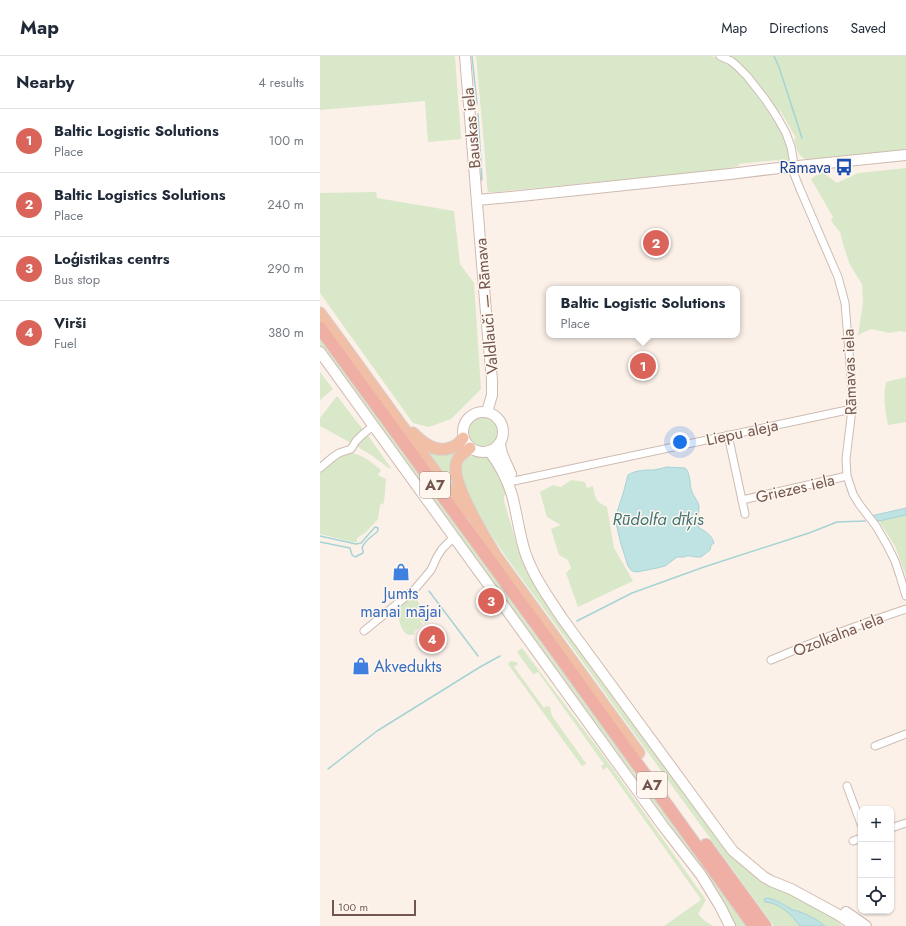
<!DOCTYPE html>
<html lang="en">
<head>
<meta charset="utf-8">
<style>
	body { margin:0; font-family:Jost,sans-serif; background:#f2f2f3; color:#1f2937 }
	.controls { position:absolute; right:12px; bottom:12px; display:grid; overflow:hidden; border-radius:8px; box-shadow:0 1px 3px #0004 }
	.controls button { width:36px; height:36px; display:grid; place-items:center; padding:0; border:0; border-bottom:1px solid #e0e1e3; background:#fff; color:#1f2937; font:20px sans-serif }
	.scale { position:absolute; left:12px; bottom:10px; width:84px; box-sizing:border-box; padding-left:4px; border:2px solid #73574f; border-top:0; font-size:11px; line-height:14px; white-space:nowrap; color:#73574f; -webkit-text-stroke:3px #fef6ef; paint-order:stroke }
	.you { position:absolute; left:360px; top:386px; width:14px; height:14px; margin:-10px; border:3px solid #fff; border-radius:50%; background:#1a73e8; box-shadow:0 0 0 6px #1a73e833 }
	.badge { display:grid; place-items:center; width:26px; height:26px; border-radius:50%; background:#da6459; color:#fff; font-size:13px; font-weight:700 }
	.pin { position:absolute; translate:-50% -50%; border:2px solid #fff; box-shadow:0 1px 4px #0006 }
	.popup { position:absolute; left:226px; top:230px; width:194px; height:52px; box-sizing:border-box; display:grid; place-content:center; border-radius:8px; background:#fff; filter:drop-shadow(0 1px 3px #0005); font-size:13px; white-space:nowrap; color:#747a83 }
	.popup b { font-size:15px; color:#1f2937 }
	.popup::after { content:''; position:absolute; left:50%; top:100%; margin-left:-8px; border:8px solid transparent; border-top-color:#fff }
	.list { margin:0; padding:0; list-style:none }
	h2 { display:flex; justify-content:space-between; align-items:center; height:52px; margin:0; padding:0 16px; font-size:17px }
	h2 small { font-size:13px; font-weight:400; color:#747a83 }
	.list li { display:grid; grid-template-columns:26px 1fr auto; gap:12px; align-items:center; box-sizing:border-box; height:64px; padding:0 16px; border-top:1px solid #e0e1e3 }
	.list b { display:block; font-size:15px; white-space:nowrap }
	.list p { margin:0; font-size:13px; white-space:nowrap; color:#747a83 }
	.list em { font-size:13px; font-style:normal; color:#747a83 }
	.icon { flex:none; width:22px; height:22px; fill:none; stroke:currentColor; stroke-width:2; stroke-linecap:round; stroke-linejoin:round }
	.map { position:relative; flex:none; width:586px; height:870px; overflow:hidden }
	header { display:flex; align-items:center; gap:24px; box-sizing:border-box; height:56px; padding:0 20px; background:#fff; border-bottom:1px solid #e0e1e3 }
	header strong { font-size:19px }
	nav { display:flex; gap:22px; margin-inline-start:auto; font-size:14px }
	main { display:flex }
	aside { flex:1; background:#fff }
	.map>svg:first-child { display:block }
	.green { fill:#d9e8c8 }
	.water { fill:#bfe3e3; stroke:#a6d3d4 }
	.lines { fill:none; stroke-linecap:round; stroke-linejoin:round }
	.stream { stroke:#a6d3d4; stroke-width:1.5 }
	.minor-casing { stroke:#cebbb3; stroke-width:9 }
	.secondary-casing { stroke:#d0bab0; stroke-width:12 }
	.trunk-casing { stroke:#d8d0ce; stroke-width:13 }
	.motorway-casing { stroke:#d8d0ce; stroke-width:14 }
	.minor { stroke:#fff; stroke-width:7 }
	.secondary { stroke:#fff; stroke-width:10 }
	.trunk { stroke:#f1bea6; stroke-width:11 }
	.motorway { stroke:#efafa5; stroke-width:12 }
	.labels { text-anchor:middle; stroke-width:3; stroke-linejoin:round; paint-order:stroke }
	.shield { fill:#fef6ef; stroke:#9d877f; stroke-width:1 }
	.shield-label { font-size:15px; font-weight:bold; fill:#73574f }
	.street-label { font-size:16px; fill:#73574f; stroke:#fef6ef }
	.transit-label { font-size:16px; fill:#164399; stroke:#fef6ef; text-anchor:end }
	.shop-label { font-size:16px; fill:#366cbe; stroke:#fef6ef }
	.water-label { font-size:17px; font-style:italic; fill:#437677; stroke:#fef6ef }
</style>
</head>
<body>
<header>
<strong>Map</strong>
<nav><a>Map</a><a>Directions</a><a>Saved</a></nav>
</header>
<main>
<aside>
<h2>Nearby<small>4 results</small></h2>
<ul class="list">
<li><span class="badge">1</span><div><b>Baltic Logistic Solutions</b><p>Place</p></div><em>100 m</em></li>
<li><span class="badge">2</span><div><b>Baltic Logistics Solutions</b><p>Place</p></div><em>240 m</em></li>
<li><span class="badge">3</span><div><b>Loģistikas centrs</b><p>Bus stop</p></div><em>290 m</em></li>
<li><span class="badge">4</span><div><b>Virši</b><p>Fuel</p></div><em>380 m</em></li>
</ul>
</aside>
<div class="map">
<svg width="586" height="870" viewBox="0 0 586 870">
	<rect width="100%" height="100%" fill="#fbf1e9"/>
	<g class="green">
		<path d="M0 0H135L141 83 108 86 105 45 0 54Z"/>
		<path d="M156 0H392L407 6 415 12 430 29 462 75 471 102C469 106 466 107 462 108L457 104 418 108 419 110 400 114 176 136H168L167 129 164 88Z"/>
		<path d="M409 0H586V94L489 105C477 100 477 94 474 83L476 82 460 54V58C445 38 431 13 409 0Z"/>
		<path d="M586 112V276L579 275 570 277 551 273 538 279 543 247 542 228 530 209 524 191 520 176 511 165 513 161 491 123 502 116 517 127 538 117Z"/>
		<path d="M56 136 57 142 134 155 140 208 154 227 161 333 131 363 109 371 93 367 0 237V137Z"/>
		<path d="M0 282 375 799 427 870H415L406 850 387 820 128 464 0 290Z"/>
		<path d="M0 316 13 333 0 344Z"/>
		<path d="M586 321V366L568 369C565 354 563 340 566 326Z"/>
		<path d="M17 340 44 375 31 387 0 370V362Z"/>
		<circle cx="162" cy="376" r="16"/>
		<path d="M47 378 71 412 70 413 51 399 41 393 35 388Z"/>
		<path d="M139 393 142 441 107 394Z"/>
		<path d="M31 397C44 399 51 406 61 414L58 419 66 423 64 447 60 449 58 463 46 476 37 482V486H32L0 478V415L21 399Z"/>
		<path d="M153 400 168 402 173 404 188 436 184 440V445L199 496 206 507 367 739 448 827C471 840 504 850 522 870H505L495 863 477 855H473L464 848 456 844 446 842C450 845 455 847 460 850 468 855 474 863 480 870H454C387 778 320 686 254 594 237 570 219 547 202 523 186 501 170 479 157 455 150 443 127 402 153 400Z"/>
		<path d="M251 424 265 426 267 432 273 430C275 442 275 445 287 451L294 492 313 525 258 551 246 517 251 512 248 504 239 499 231 473 241 469 227 461 220 436 233 429 241 431Z"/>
		<path d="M586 459V520L575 490 559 465Z"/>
		<path d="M92 540 95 541 106 557 108 561 107 565 105 568 101 564 100 565 103 568 94 576 95 578C93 579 91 579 89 579 81 577 77 560 79 554 80 547 87 544 92 540Z"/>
		<path d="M202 592 283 699 386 844 378 858 385 865 393 870H344L381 844 380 842 287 711 283 714 281 710 284 708 218 616 214 618H213L197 596Z"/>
		<path d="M191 605 196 606 198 608 194 611 224 652 227 650 230 651 232 660 265 706 266 708 262 710 259 706 188 608Z"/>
	</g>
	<g class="water">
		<path d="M347 411C353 411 359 412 365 412 371 417 369 428 372 436 374 441 378 445 379 450 379 458 377 465 379 472 386 475 392 480 394 487L391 489 390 494 381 501H375L371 500H366L364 501H357L345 510 337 512 317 516 312 515 308 510 301 488 295 463 297 456 303 438 308 419C316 414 324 414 334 414 338 413 343 412 347 411Z"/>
		<path d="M586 452V459L559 465 553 463 551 460Z"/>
		<path d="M446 842C456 843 463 848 471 853 474 855 477 854 480 856 489 859 498 864 505 870H480C471 859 461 847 445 846L444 843Z"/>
	</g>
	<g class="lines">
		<g class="stream">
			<path d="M152 0 157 48"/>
			<path d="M454 0 459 11 482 82"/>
			<path d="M158 58 162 124"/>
			<path d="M0 480 36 488 41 487 55 471 58 472V474L57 476C51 481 44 485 42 492L43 494V497L35 501 32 499 30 492 0 486"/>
			<path d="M109 535 158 600"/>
			<path d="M257 565 312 537 384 511 489 477 517 466 545 465"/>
			<path d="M8 713 57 675 160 611 180 600"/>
		</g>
		<g class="minor-casing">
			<g id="minor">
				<path d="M400 0 411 5 417 10 427 20 445 43 457 61 466 77 471 91 473 102 474 118 480 133 518 221 525 247 532 333V353L526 403 527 420 533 438 539 448 556 470 567 489 575 505 580 520 586 540"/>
				<path d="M408 379 425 458"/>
				<path d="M0 412 13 401 19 397 31 393 36 385 42 379 53 370"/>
				<path d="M194 425 532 353"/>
				<path d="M422 444 527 420"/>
				<path d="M44 575 95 533 111 514 117 501 122 493 134 481"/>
				<path d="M451 604C495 585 540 568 586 553"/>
				<path d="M555 690 586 678"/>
				<path d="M527 730 541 768"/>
				<path d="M571 772 586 767"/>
				<path d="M533 785 541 782"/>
			</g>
		</g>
		<g class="secondary-casing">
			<g id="secondary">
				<path d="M145 0 167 269 172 324V339L167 356"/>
				<path d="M157 144 191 141 410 118 459 112 586 99"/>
				<path d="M0 296 343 770 381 819 400 850 410 870"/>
				<circle cx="163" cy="376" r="20"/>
				<path d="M180 388 182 398 191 418"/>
				<path d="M170 396C180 409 187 423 192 439 197 458 199 477 205 496 213 520 228 541 242 562L404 783 413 795 444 821 451 825 471 833 517 858 535 870"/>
				<path d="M526 856 546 870"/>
			</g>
		</g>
		<g class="trunk-casing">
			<g id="trunk">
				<path d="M0 257C49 323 96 391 146 457"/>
				<path d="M93 377C103 387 115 397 130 392 136 390 140 387 143 382"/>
				<path d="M150 392C145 396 139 399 137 405 128 424 166 483 176 500L319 697"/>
			</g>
		</g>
		<g class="motorway-casing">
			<g id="motorway">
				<path d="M0 272 230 587 434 870"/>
				<path d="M386 789 445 870"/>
			</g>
		</g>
		<use href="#minor" class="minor"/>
		<use href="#secondary" class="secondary"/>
		<use href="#trunk" class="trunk"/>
		<use href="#motorway" class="motorway"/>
	</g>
	<defs>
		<g id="bus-bare" transform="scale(1.38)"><path d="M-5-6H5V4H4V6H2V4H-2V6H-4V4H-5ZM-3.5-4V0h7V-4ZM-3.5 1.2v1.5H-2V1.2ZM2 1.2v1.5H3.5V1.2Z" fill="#1a4fb4" stroke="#fef6ef" stroke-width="2.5" paint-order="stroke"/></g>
		<g id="shop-bare" transform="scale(1.38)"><path d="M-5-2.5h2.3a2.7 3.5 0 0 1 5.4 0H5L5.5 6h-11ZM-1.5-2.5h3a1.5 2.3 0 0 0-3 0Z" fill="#3f7fe0" stroke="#fef6ef" stroke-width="2.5" paint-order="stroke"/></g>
	</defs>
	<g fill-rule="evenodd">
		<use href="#bus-bare" x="524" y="111"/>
		<use href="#shop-bare" x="81" y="516"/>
		<use href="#shop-bare" x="41" y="610"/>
	</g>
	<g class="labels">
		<g class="shield">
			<rect x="100" y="416" width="30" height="26" rx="3"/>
			<rect x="317" y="716" width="30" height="26" rx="3"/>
		</g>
		<g class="shield-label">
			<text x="115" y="434">A7</text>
			<text x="332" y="734">A7</text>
		</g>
		<g class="street-label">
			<text transform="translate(151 72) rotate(-95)" y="6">Bauskas iela</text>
			<text transform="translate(166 250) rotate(-95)" y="6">Valdlauči — Rāmava</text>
			<text transform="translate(529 316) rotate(-92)" y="6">Rāmavas iela</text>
			<text transform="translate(422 376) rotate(-12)" y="6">Liepu aleja</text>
			<text transform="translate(475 432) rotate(-13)" y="6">Griezes iela</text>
			<text transform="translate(518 578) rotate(-21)" y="6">Ozolkalna iela</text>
		</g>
		<g class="transit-label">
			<text x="511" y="117">Rāmava</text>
		</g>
		<g class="shop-label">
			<text x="81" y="543">Jumts<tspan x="81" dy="18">manai mājai</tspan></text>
			<text x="54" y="616" text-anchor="start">Akvedukts</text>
		</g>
		<g class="water-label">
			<text x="338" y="469">Rūdolfa dīķis</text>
		</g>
	</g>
</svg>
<div class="controls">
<button>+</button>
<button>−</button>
<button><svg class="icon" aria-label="locate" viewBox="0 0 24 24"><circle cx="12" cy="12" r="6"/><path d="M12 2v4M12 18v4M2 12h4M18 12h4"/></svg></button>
</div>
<div class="scale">100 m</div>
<div class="you"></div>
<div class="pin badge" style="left:323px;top:310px">1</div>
<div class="popup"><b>Baltic Logistic Solutions</b>Place</div>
<div class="pin badge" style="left:336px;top:187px">2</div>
<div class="pin badge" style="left:171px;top:545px">3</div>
<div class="pin badge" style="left:112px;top:583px">4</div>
</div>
</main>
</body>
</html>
